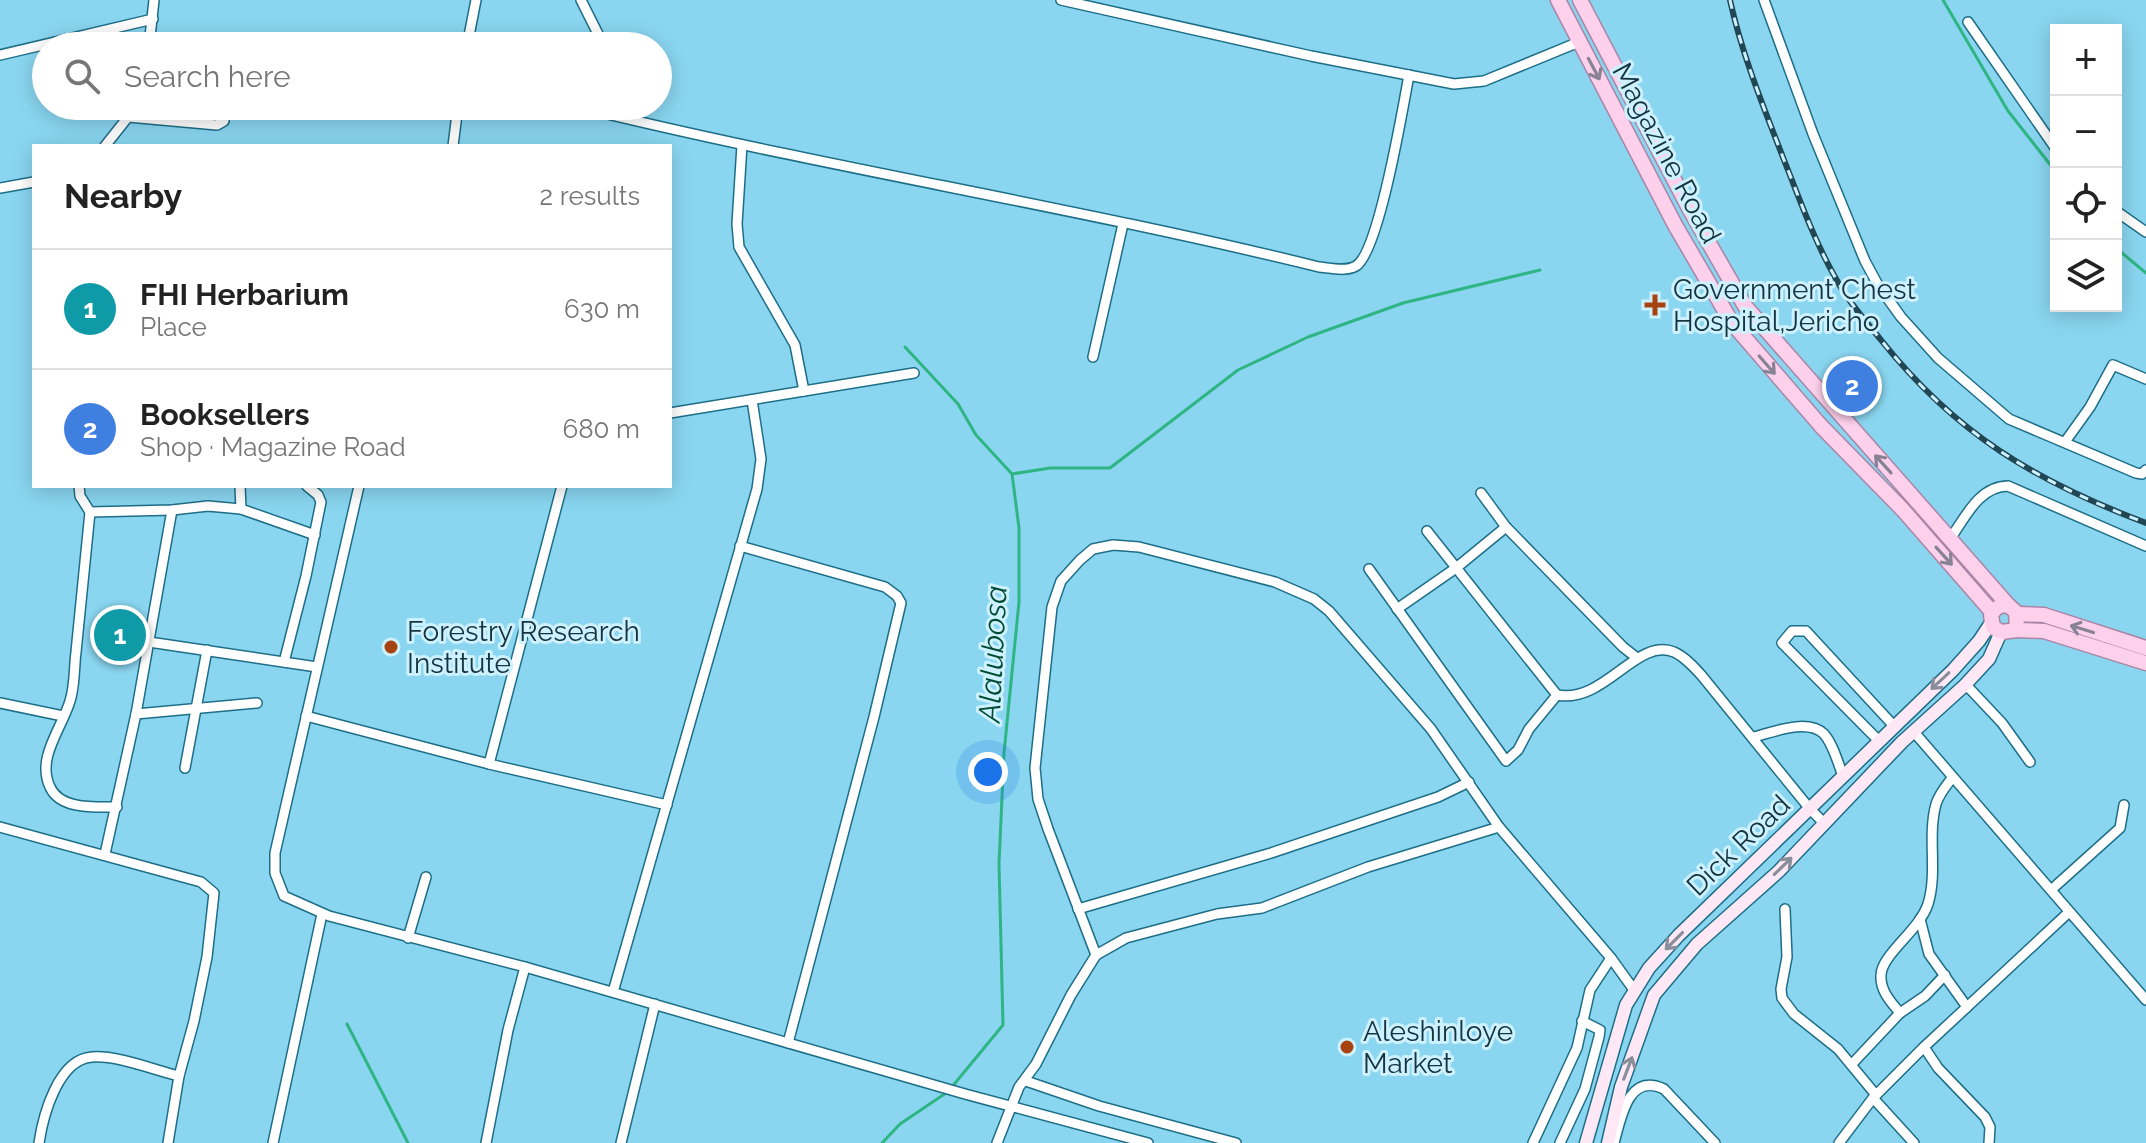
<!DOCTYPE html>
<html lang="en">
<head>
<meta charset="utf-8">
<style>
	body { margin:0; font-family:Raleway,sans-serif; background:#f2f2f2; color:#222 }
	.controls { position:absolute; right:24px; top:24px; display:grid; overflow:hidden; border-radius:0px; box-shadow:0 4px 20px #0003 }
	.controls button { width:72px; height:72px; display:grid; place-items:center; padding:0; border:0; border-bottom:2px solid #e0e0e0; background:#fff; color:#222; font:40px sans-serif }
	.you { position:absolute; left:988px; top:772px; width:28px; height:28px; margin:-20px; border:6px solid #fff; border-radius:50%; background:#1a73e8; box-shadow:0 0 0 12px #1a73e833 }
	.badge { display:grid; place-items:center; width:52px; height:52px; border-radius:50%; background:#7c3aed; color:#fff; font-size:26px; font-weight:700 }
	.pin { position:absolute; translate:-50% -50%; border:4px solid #fff; box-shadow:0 2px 8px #0006 }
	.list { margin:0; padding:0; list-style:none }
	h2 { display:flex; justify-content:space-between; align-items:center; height:104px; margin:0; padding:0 32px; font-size:34px }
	h2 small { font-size:26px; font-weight:400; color:#767676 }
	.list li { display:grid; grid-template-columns:52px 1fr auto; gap:24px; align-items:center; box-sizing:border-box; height:120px; padding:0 32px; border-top:2px solid #e0e0e0 }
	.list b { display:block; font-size:30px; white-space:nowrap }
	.list p { margin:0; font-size:26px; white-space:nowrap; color:#767676 }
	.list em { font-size:26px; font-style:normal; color:#767676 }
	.icon { flex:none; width:44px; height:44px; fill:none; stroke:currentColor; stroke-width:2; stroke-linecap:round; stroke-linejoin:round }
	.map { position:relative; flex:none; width:2146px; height:1143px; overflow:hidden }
	.search { position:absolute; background:#fff; box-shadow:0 4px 20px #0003; left:32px; top:32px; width:640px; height:88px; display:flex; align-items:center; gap:20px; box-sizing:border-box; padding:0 28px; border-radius:44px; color:#767676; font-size:30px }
	.panel { position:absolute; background:#fff; box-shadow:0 4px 20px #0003; left:32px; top:144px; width:640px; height:344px; border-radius:0px }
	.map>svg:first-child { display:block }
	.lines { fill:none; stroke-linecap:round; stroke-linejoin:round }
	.stream { stroke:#2eb583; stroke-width:3 }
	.minor-casing { stroke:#1d6e87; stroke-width:12 }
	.secondary-casing { stroke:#1d6e87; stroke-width:15 }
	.primary-casing { stroke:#aa85a6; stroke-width:17 }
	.minor { stroke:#fff; stroke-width:9 }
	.secondary { stroke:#fee8f5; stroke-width:12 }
	.primary { stroke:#fdd0eb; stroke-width:14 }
	.rail-casing { stroke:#224754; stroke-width:6 }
	.rail { stroke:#cdf1ff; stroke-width:3; stroke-dasharray:9; stroke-linecap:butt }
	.oneway { stroke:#888295 }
	.oneway2 { stroke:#898e9a }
	.poi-dot { fill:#a7430e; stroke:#cdf1ff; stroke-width:3 }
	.labels { text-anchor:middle; stroke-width:6; stroke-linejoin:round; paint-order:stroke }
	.street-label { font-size:28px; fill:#14343f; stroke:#cdf1ff }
	.poi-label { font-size:28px; fill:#14343f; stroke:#cdf1ff; text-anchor:start }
	.water-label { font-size:30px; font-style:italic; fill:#004b32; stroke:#cdf1ff }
</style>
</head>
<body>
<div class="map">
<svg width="2146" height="1143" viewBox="0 0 2146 1143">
	<rect width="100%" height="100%" fill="#8ad6f1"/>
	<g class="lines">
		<g class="stream">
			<path d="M1943 0 2008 111 2056 172"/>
			<path d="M2116 248 2146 273"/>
			<path d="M905 347 958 404 976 435 1012 474 1019 528V602L1004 753 999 864 1003 1025 951 1088"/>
			<path d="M1012 474 1050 468H1110L1238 370 1308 337 1403 303 1540 270"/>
			<path d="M347 1024 408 1143"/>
			<path d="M882 1143 900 1124 946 1093"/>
		</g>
		<g class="minor-casing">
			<g id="minor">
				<path d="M581 0 604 46"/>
				<path d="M1061 0 1311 56 1454 84 1484 81 1579 42"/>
				<path d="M1764 0 1813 134 1865 261 1878 285 1901 317 1938 358 2009 419 2136 473 2142 474 2146 470"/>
				<path d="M1968 22 2056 149"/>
				<path d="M149 46 154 0"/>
				<path d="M467 46 476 0"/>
				<path d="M0 55 153 19"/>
				<path d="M574 106C821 167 1072 206 1319 267 1330 268 1346 272 1356 266 1379 252 1403 107 1409 75"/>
				<path d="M128 117 217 125 224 121V106"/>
				<path d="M742 145 737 224 739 247 795 345 804 391"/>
				<path d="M105 146 128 117 131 106"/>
				<path d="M453 146 458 106"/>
				<path d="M0 188 34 182"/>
				<path d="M2116 211 2146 232"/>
				<path d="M1093 357 1123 224"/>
				<path d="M670 413 914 373"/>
				<path d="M2065 442 2090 407 2113 365 2146 379"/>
				<path d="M79 486 80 496 90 512C85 559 81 605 76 652 74 667 75 686 70 701 62 728 36 758 50 787 60 810 96 807 117 807"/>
				<path d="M240 486 241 509"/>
				<path d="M359 486 275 853V873L284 896 329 916 525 967 965 1094 1148 1143"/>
				<path d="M1481 493 1506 527 1623 647 1637 658"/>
				<path d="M90 512 172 510 208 506 241 509 315 535"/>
				<path d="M1427 531 1557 695"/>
				<path d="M1950 539C1965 518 1979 486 2008 486L2146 546"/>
				<path d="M740 546 885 587 897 596 901 603 874 717 788 1043"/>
				<path d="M1369 569 1506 761 1518 750 1529 729 1557 695C1605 704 1636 637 1674 652 1685 657 1694 667 1702 676L1810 809 1825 824"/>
				<path d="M1397 609 1456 568 1506 527"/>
				<path d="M149 642 317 667"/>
				<path d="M284 662 306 576 321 502 318 495 307 486"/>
				<path d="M1964 686 1970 689 2002 723 2030 762"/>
				<path d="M0 703 63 716"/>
				<path d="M136 714 257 703"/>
				<path d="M306 716 489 764 667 805"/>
				<path d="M1914 732 2146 1000"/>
				<path d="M1754 737C1773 732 1808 718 1824 734 1833 744 1838 763 1843 776"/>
				<path d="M1878 740 1782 643 1792 631H1806L1893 725"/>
				<path d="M489 764 562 486"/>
				<path d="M185 768 207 650"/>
				<path d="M0 827 201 882 214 893 207 957 194 1021 179 1076 168 1143"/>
				<path d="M105 854 136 714 172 510"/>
				<path d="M2051 890 2120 828 2124 805"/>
				<path d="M1078 909 1271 853 1438 797 1469 782"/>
				<path d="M1785 909 1787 957 1781 989 1782 998 1794 1014 1838 1049 1876 1095"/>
				<path d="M1920 919 1929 954 1967 1007"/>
				<path d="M408 938 426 877"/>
				<path d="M1096 955 1126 938 1217 914 1262 908 1368 867 1499 827"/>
				<path d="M613 992 757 489 761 459 752 400"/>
				<path d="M1900 1013C1891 1002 1880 991 1881 975 1882 954 1919 931 1928 904 1938 871 1927 837 1936 804 1939 794 1946 786 1952 778"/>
				<path d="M1924 1047 1938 1068 1985 1117 1990 1127 1989 1143"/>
				<path d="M1852 1064 1900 1013 1925 996 1945 975"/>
				<path d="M1026 1081 1099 1106 1236 1143"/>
				<path d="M1873 1098 1914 1143"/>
				<path d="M39 1143C43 1116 58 1059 92 1057 117 1055 154 1070 179 1076"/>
				<path d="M273 1143 322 914"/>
				<path d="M486 1143 508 1030 525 967"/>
				<path d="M621 1143 655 1004"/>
				<path d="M997 1143 1019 1087 1036 1064 1071 995 1096 955 1048 829 1038 799 1035 768 1052 607 1061 581 1080 560 1093 549 1113 545 1139 547 1275 582 1314 599 1329 611 1431 729 1499 827 1611 958 1634 990"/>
				<path d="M1533 1143 1577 1048 1590 990 1611 958"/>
				<path d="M1560 1143 1585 1089 1599 1037 1600 1030 1582 1021"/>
				<path d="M1614 1143C1621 1118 1628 1072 1664 1089L1715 1143"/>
				<path d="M1839 1143 1873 1098 1924 1047 2068 913"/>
			</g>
		</g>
		<g class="secondary-casing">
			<g id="secondary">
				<path d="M1586 1143 1626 1005 1649 968 1679 935 1953 670 1979 641 1991 623"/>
				<path d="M1608 1143 1621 1087 1654 995 1697 944 1779 871 1902 742 1964 686 1989 659 2001 632"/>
			</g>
		</g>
		<g class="primary-casing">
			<g id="primary">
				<path d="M1558 0 1675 225 1732 323 1821 426 1903 510 1992 612"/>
				<path d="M1580 0 1690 210 1745 306 2009 606"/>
				<path d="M2002 605 2009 606 2016 612 2017 630 2001 632 1993 627 1991 615 1995 609Z"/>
				<path d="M2017 614 2044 615 2146 648"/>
				<path d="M2017 630 2044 631 2146 663"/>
			</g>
		</g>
		<use href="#minor" class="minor"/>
		<use href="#secondary" class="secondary"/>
		<use href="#primary" class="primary"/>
		<g class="rail-casing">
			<path id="rail" d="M1730 0C1742 55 1764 108 1784 160 1800 200 1814 240 1835 277 1847 300 1865 320 1881 340 1956 434 2035 481 2146 523"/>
		</g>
		<use href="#rail" class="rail"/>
	</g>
	<defs><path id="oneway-shaft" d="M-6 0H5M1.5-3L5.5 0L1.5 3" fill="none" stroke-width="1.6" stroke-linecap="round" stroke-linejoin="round" transform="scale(2)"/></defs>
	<g class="oneway">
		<use href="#oneway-shaft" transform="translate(1594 69) rotate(62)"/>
		<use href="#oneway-shaft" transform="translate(1767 365) rotate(49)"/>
		<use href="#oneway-shaft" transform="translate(1883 464) rotate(-132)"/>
		<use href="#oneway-shaft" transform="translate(1944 556) rotate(48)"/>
		<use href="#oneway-shaft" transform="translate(2082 629) rotate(-163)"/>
	</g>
	<g class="oneway2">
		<use href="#oneway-shaft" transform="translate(1940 681) rotate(137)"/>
		<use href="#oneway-shaft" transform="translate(1783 866) rotate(-44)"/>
		<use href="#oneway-shaft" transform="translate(1674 941) rotate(135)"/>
		<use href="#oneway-shaft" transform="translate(1628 1068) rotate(-69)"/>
	</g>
	<g class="poi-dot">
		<path d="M1651 293h8v8h8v8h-8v8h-8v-8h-8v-8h8z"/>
		<circle cx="391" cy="647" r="8"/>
		<circle cx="1347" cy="1047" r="8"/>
	</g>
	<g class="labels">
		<g class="street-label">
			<text transform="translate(1667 153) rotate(62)" y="10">Magazine Road</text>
			<text transform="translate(1738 845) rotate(-44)" y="10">Dick Road</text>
		</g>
		<g class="poi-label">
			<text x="1673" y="299">Government Chest<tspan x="1673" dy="32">Hospital,Jericho</tspan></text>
			<text x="407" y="641">Forestry Research<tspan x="407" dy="32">Institute</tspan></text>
			<text x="1363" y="1041">Aleshinloye<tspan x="1363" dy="32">Market</tspan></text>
		</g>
		<g class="water-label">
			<text transform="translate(993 654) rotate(-87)" y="10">Alalubosa</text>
		</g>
	</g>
</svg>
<div class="controls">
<button>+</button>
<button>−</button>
<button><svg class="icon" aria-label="locate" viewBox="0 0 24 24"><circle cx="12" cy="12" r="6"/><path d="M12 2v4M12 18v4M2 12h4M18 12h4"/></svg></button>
<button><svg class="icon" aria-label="layers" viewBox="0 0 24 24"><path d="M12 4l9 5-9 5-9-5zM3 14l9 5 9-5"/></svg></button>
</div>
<div class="you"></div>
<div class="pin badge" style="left:120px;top:635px;background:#0f9aa8">1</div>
<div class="pin badge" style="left:1852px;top:386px;background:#3f7fe0">2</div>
<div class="search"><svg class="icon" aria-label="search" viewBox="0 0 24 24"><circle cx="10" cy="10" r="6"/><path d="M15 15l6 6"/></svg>Search here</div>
<section class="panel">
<h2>Nearby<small>2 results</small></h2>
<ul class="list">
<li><span class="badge" style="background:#0f9aa8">1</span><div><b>FHI Herbarium</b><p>Place</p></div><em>630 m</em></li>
<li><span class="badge" style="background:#3f7fe0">2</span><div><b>Booksellers</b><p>Shop · Magazine Road</p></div><em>680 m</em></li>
</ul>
</section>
</div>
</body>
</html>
